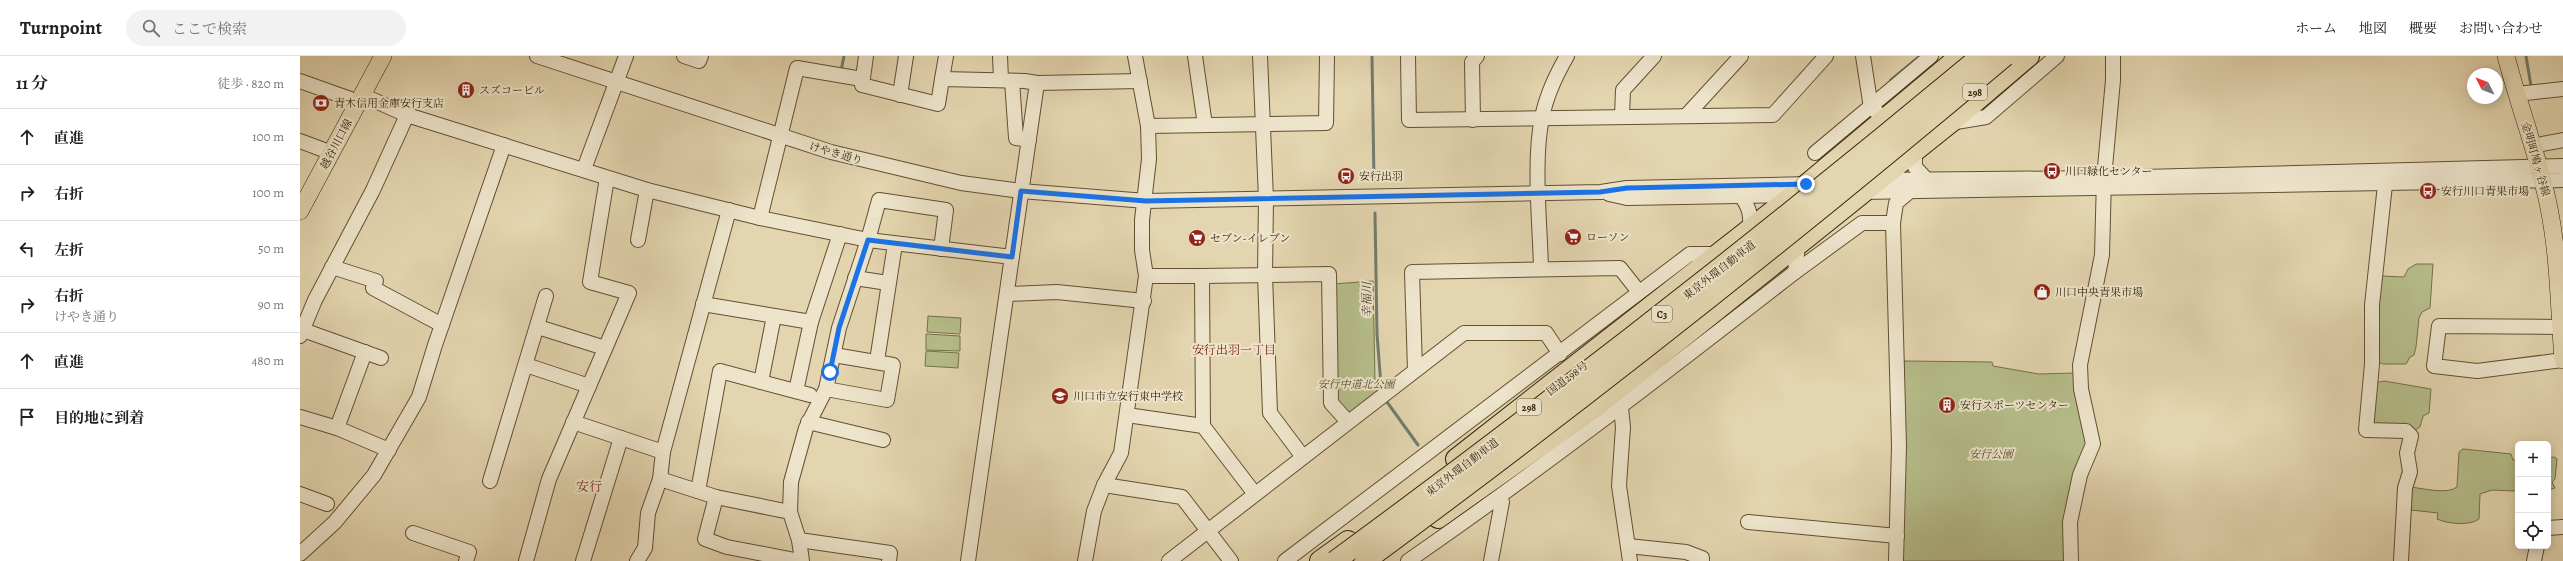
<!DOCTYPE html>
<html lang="ja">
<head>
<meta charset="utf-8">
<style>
	body { margin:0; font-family:Alegreya,"Noto Serif JP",serif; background:#f2f2f2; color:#202124 }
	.controls { position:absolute; right:12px; bottom:12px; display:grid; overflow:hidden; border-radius:6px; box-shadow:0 2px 10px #0003 }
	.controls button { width:36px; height:36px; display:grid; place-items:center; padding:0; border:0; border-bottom:1px solid #e0e0e0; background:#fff; color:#202124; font:20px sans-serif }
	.compass { position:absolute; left:2167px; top:12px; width:36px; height:36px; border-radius:50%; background:#fff; box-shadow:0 2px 10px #0003; rotate:312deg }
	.stop { position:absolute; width:12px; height:12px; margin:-9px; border:3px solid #1a73e8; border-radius:50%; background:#fff }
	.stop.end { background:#1a73e8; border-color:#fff; box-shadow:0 1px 4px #0008 }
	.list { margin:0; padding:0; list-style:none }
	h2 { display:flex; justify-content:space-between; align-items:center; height:52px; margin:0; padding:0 16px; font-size:17px }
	h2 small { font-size:13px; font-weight:400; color:#757577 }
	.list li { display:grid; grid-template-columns:26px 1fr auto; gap:12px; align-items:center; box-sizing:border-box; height:56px; padding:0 16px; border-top:1px solid #e0e0e0 }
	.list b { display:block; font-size:15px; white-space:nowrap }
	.list p { margin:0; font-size:13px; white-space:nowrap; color:#757577 }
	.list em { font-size:13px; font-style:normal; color:#757577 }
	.icon { flex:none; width:22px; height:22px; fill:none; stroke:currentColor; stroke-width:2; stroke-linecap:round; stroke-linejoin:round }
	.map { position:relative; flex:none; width:2263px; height:505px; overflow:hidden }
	header { display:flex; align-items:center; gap:24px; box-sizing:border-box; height:56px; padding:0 20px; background:#fff; border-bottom:1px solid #e0e0e0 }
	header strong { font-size:19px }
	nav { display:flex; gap:22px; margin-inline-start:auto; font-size:14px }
	.search { width:280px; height:36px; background:#f2f2f2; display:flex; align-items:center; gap:10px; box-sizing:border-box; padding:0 14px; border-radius:22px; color:#757577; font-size:15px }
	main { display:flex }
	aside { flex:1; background:#fff }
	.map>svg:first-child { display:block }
	.green { fill:#b5bd8a; stroke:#76704a }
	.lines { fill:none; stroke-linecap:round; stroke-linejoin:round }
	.stream { stroke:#717c6f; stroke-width:3 }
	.minor-casing { stroke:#625032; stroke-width:16 }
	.major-casing { stroke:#372409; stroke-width:18 }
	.highway-casing { stroke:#372409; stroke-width:22 }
	.minor { stroke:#ede4cb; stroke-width:14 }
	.major { stroke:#e3d5af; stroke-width:17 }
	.highway { stroke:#e3d5af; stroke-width:20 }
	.highway-bridge-casing { stroke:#372409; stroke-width:22; stroke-linecap:butt }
	.highway-bridge { stroke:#e3d5af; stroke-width:20 }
	.route { stroke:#1a73e8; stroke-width:5 }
	.labels { text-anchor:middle; stroke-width:4; stroke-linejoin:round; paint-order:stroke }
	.shield { fill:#ede4cb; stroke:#6e5e43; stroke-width:1 }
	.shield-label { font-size:10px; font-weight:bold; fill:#372409 }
	.poi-label { font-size:11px; fill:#372409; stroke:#ede4cb; text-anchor:start }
	.street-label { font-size:11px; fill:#372409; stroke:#ede4cb }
	.park-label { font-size:11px; font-style:italic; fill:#564a29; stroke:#ede4cb }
	.water-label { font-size:12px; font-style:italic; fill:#4f4934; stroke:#ede4cb }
	.neighbourhood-label { font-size:12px; fill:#7a1f14; stroke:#ede4cb }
	.quarter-label { font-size:13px; fill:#7a1f14; stroke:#ede4cb }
</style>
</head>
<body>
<header>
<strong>Turnpoint</strong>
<div class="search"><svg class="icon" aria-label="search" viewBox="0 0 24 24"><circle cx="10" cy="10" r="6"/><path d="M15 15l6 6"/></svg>ここで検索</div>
<nav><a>ホーム</a><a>地図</a><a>概要</a><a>お問い合わせ</a></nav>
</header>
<main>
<aside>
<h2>11 分<small>徒歩 · 820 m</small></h2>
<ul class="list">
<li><svg class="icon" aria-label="ahead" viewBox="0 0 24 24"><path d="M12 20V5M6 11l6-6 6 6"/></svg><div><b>直進</b></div><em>100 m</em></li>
<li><svg class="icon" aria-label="right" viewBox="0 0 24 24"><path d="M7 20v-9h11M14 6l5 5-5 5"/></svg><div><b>右折</b></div><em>100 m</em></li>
<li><svg class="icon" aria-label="left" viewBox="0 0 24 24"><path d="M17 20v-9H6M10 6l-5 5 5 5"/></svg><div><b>左折</b></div><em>50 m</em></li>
<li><svg class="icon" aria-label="right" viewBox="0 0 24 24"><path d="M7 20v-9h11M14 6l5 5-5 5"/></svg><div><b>右折</b><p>けやき通り</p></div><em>90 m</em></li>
<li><svg class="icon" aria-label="ahead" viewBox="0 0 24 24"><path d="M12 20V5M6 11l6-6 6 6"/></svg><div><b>直進</b></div><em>480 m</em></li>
<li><svg class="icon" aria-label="arrive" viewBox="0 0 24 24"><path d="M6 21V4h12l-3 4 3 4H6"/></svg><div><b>目的地に到着</b></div></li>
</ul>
</aside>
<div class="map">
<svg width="2263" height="505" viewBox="0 0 2263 505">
	<rect width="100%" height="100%" fill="#e3d5af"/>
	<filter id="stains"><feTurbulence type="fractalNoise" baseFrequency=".005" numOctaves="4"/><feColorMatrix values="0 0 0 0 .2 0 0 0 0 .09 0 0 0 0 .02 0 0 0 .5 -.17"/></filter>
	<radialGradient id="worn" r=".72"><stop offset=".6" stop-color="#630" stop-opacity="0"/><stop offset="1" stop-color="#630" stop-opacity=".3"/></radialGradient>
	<g class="green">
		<path d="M2116 208H2133L2130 252 2122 256 2119 262 2116 291 2114 299 2110 301 2106 308H2083L2078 306 2079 238 2082 220 2104 221 2108 213Z"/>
		<path d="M1073 225 1075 324 1079 336 1051 358H1045L1037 350 1033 228Z"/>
		<path d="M628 260 661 262 660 278 627 276Z"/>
		<path d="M626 278 660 280V295L626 294Z"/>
		<path d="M626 295 659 297 658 312 625 310Z"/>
		<path d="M1604 305 1692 306 1693 310 1739 318 1776 317 1788 382 1767 505H1602Z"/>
		<path d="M2084 325 2131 333 2129 357 2123 360 2120 371 2115 374 2079 370 2071 366 2075 327Z"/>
		<path d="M2163 393 2211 398 2213 404H2218V413L2216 414 2217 432 2214 435 2192 434 2180 438 2179 463C2170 470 2148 468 2137 463L2138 457 2111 454 2110 431C2122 432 2147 439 2157 431L2159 396Z"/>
		<path d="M2254 401 2257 403 2255 423 2252 426 2255 432 2248 434V402Z"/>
	</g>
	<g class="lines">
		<g class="stream">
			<path d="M1072 0 1074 125"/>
			<path d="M2226 0 2231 30"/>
			<path d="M539 14 541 15 544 0"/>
			<path d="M1591 24 1620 0"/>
			<path d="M1075 157 1077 278 1081 330"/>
			<path d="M1087 346 1118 389"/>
		</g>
		<g class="minor-casing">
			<g id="minor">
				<path d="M237 0 531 96 661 127 721 135 846 145 1301 136 1327 132 1509 128"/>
				<path d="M384 0 399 5 401 0"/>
				<path d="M566 0 562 29 638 48 642 23 725 25 737 27 840 25"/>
				<path d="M700 0 701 24"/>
				<path d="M835 0 848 70 849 103 842 164V194L846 220 821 397 804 429 882 441 931 505"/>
				<path d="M895 0 905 69"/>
				<path d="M960 0 966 143 965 219 970 357 1003 401"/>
				<path d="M1108 0 1109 64 1473 59 1526 0"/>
				<path d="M1563 0 1571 52 1577 56"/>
				<path d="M642 23 646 0"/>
				<path d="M0 25 59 46"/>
				<path d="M712 25 716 82 729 84"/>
				<path d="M2217 38 2263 33"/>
				<path d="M62 39 107 59 347 134 460 162 568 184 712 201"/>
				<path d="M600 39 606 0"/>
				<path d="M1322 60 1323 34 1354 0"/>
				<path d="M1386 60 1441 0"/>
				<path d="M1173 64 1172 6 1177 0"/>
				<path d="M1650 67 1686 61 1757 0"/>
				<path d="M848 70 1026 67 1027 0"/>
				<path d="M0 85 32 97"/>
				<path d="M2232 90 2263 84"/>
				<path d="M1618 93 1615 100V111L1627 124"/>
				<path d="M1515 97 1631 0"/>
				<path d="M284 113 326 0"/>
				<path d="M1576 124 1804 122 2263 110"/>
				<path d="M2085 129 2072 249V308L2066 374 2106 375 2111 380 2107 397 2110 416 2105 432 2101 505"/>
				<path d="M1562 136 2263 124"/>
				<path d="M1309 138 1327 142 1496 139"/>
				<path d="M1441 140C1449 151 1451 158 1450 172"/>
				<path d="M460 162 497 12 562 23"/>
				<path d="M338 184 347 134"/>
				<path d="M32 211 76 225 73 232 142 269"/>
				<path d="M1241 212C1240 169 1233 104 1242 62 1246 40 1256 19 1267 0"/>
				<path d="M1495 216 1562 167H1593"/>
				<path d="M846 220H902"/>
				<path d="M555 222 588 227"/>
				<path d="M708 238 757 236 844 245"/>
				<path d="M403 248 511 266"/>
				<path d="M238 271 305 292"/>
				<path d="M2260 271 2139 270 2134 310 2177 315 2263 304"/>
				<path d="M3 274 81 302"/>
				<path d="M0 280 15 244 73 134 107 59"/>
				<path d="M577 305 595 188"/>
				<path d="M226 309 289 330"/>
				<path d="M1115 314 1112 216 1320 212 1339 236"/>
				<path d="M461 326 474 260"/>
				<path d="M526 333 587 344 593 309 534 299"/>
				<path d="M496 335 511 266 540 178"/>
				<path d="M1321 352 1323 371 1319 430 1330 505"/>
				<path d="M827 359 903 370 955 438"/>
				<path d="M0 361 37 372 89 394"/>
				<path d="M273 366 321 382"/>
				<path d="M508 366 583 384"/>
				<path d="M903 370 902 220 1029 218 1031 347 1048 366"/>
				<path d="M37 372 65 296"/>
				<path d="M360 423 416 441 490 456"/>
				<path d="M190 425 246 240"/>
				<path d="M398 435 420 315 510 339"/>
				<path d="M0 438 27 448"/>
				<path d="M416 441 405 483 427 491 500 505"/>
				<path d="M1448 466 1597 480"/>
				<path d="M2248 472 2263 471"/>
				<path d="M113 477 169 496 166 505"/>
				<path d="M499 484 590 497 589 505"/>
				<path d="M1328 490 1386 496 1402 502V505"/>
				<path d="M0 498 35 466 74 419 119 341 135 289 204 89"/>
				<path d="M226 505 249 423 329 237 290 226 307 122"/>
				<path d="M283 505 321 382 363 396"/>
				<path d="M337 505 345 492 348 457 360 423 363 396 429 154"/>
				<path d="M502 505 499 484 490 456 491 426 506 372 526 333 539 272 568 184 579 144 646 154 641 193"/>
				<path d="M668 505 737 27"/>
				<path d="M785 505 794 455 804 429"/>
				<path d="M869 505 1164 277H1246L1260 298"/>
				<path d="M985 505 1390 198H1416"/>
				<path d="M1108 505C1241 413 1368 315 1495 216L1498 189"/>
				<path d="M1191 505 1202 446 1199 442"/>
				<path d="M1596 505 1599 390 1593 167 1596 147 1609 136"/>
				<path d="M1771 505 1770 466 1780 419 1793 388 1781 333 1780 309 1802 199 1804 122 1813 24V0"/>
				<path d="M2234 505 2237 490"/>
			</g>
		</g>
		<g class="major-casing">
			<g id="major">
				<path d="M2206 0C2219 51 2239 101 2249 152 2259 202 2259 253 2263 304"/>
				<path d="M0 155 83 0"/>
			</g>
		</g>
		<g class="highway-casing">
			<g id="highway">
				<path d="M1156 403 1506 129 1660 0"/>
				<path d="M1138 462 1298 349 1650 67 1729 0"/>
				<path d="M1020 505 1048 485"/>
			</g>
		</g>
		<use href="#minor" class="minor"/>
		<use href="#major" class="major"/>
		<use href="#highway" class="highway"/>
		<g class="highway-bridge-casing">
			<g id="highway-bridge">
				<path d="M1035 505C1256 343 1471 175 1681 0"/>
				<path d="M1065 505C1284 344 1497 175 1705 0"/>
			</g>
		</g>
		<use href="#highway-bridge" class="highway-bridge"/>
	</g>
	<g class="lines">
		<path class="route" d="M530 316 539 272 568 184 712 201 721 135 846 145 1300 136 1327 132 1506 128"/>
	</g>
	<defs>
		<g id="building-disc" transform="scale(0.9)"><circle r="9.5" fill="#8f2418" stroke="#ede4cb"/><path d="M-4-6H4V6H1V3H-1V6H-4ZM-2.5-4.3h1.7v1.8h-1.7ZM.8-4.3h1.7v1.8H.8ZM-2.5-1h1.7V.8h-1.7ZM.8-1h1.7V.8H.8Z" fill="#fff"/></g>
		<g id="bank-disc" transform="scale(0.9)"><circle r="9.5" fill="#8f2418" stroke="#ede4cb"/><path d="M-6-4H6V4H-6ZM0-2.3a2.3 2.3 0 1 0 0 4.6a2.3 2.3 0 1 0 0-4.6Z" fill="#fff"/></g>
		<g id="bus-disc" transform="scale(0.9)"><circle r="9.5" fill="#8f2418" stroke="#ede4cb"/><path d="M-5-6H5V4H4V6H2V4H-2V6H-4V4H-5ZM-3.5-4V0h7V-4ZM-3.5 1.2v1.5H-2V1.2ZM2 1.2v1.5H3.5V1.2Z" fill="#fff"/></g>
		<g id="supermarket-disc" transform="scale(0.9)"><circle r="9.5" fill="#8f2418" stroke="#ede4cb"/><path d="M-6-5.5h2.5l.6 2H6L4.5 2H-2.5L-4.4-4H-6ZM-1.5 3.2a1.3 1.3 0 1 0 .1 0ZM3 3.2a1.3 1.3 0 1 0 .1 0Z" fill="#fff"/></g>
		<g id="shop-disc" transform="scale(0.9)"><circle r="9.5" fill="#8f2418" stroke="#ede4cb"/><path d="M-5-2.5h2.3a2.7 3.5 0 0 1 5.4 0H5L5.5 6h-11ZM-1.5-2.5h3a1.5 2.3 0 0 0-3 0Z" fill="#fff"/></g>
		<g id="school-disc" transform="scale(0.9)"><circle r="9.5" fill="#8f2418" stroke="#ede4cb"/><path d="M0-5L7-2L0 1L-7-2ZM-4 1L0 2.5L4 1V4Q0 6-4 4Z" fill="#fff"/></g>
	</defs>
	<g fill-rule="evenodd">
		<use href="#building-disc" x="166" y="34"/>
		<use href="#bank-disc" x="21" y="47"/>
		<use href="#bus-disc" x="1752" y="115"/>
		<use href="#bus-disc" x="1046" y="120"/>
		<use href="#bus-disc" x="2128" y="135"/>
		<use href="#supermarket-disc" x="1273" y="181"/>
		<use href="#supermarket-disc" x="897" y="182"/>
		<use href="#shop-disc" x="1742" y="236"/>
		<use href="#school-disc" x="760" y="340"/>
		<use href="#building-disc" x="1647" y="349"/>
	</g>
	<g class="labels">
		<g class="shield">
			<rect x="1663" y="28" width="24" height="16" rx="3"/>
			<rect x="1352" y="250" width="20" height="16" rx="3"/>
			<rect x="1217" y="343" width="24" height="16" rx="3"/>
		</g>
		<g class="shield-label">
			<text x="1675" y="40">298</text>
			<text x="1362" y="262">C3</text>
			<text x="1229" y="355">298</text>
		</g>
		<g class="poi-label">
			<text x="179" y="38">スズコービル</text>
			<text x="34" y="51">青木信用金庫安行支店</text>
			<text x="1765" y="119">川口緑化センター</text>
			<text x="1059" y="124">安行出羽</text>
			<text x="2141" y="139">安行川口青果市場</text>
			<text x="1286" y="185">ローソン</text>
			<text x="910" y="186">セブン-イレブン</text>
			<text x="1755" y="240">川口中央青果市場</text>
			<text x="773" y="344">川口市立安行東中学校</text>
			<text x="1660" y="353">安行スポーツセンター</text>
		</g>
		<g class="street-label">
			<text transform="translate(36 88) rotate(-62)" y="4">越谷川口線</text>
			<text transform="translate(536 97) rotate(16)" y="4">けやき通り</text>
			<text transform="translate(2236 103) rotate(74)" y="4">金明町鳩ヶ谷線</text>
			<text transform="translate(1419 214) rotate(-38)" y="4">東京外環自動車道</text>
			<text transform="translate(1267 322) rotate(-37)" y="4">国道298号</text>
			<text transform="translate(1162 411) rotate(-37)" y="4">東京外環自動車道</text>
		</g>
		<g class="park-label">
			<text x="1056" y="332">安行中道北公園</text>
			<text x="1691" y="402">安行公園</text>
		</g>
		<g class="water-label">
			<text transform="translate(1067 244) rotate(-91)" y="4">幸福川</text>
		</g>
		<g class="neighbourhood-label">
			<text x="934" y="298">安行出羽一丁目</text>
		</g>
		<g class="quarter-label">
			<text x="289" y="435">安行</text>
		</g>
	</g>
	<rect width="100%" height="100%" filter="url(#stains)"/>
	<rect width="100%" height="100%" fill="url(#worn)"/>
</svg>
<div class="controls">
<button>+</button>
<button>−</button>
<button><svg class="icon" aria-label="locate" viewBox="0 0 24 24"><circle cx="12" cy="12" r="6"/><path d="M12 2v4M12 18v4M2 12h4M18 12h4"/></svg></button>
</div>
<svg class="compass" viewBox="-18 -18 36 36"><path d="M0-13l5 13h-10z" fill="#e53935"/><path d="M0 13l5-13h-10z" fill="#757577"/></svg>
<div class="stop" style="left:530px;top:316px"></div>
<div class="stop end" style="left:1506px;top:128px"></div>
</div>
</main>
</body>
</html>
